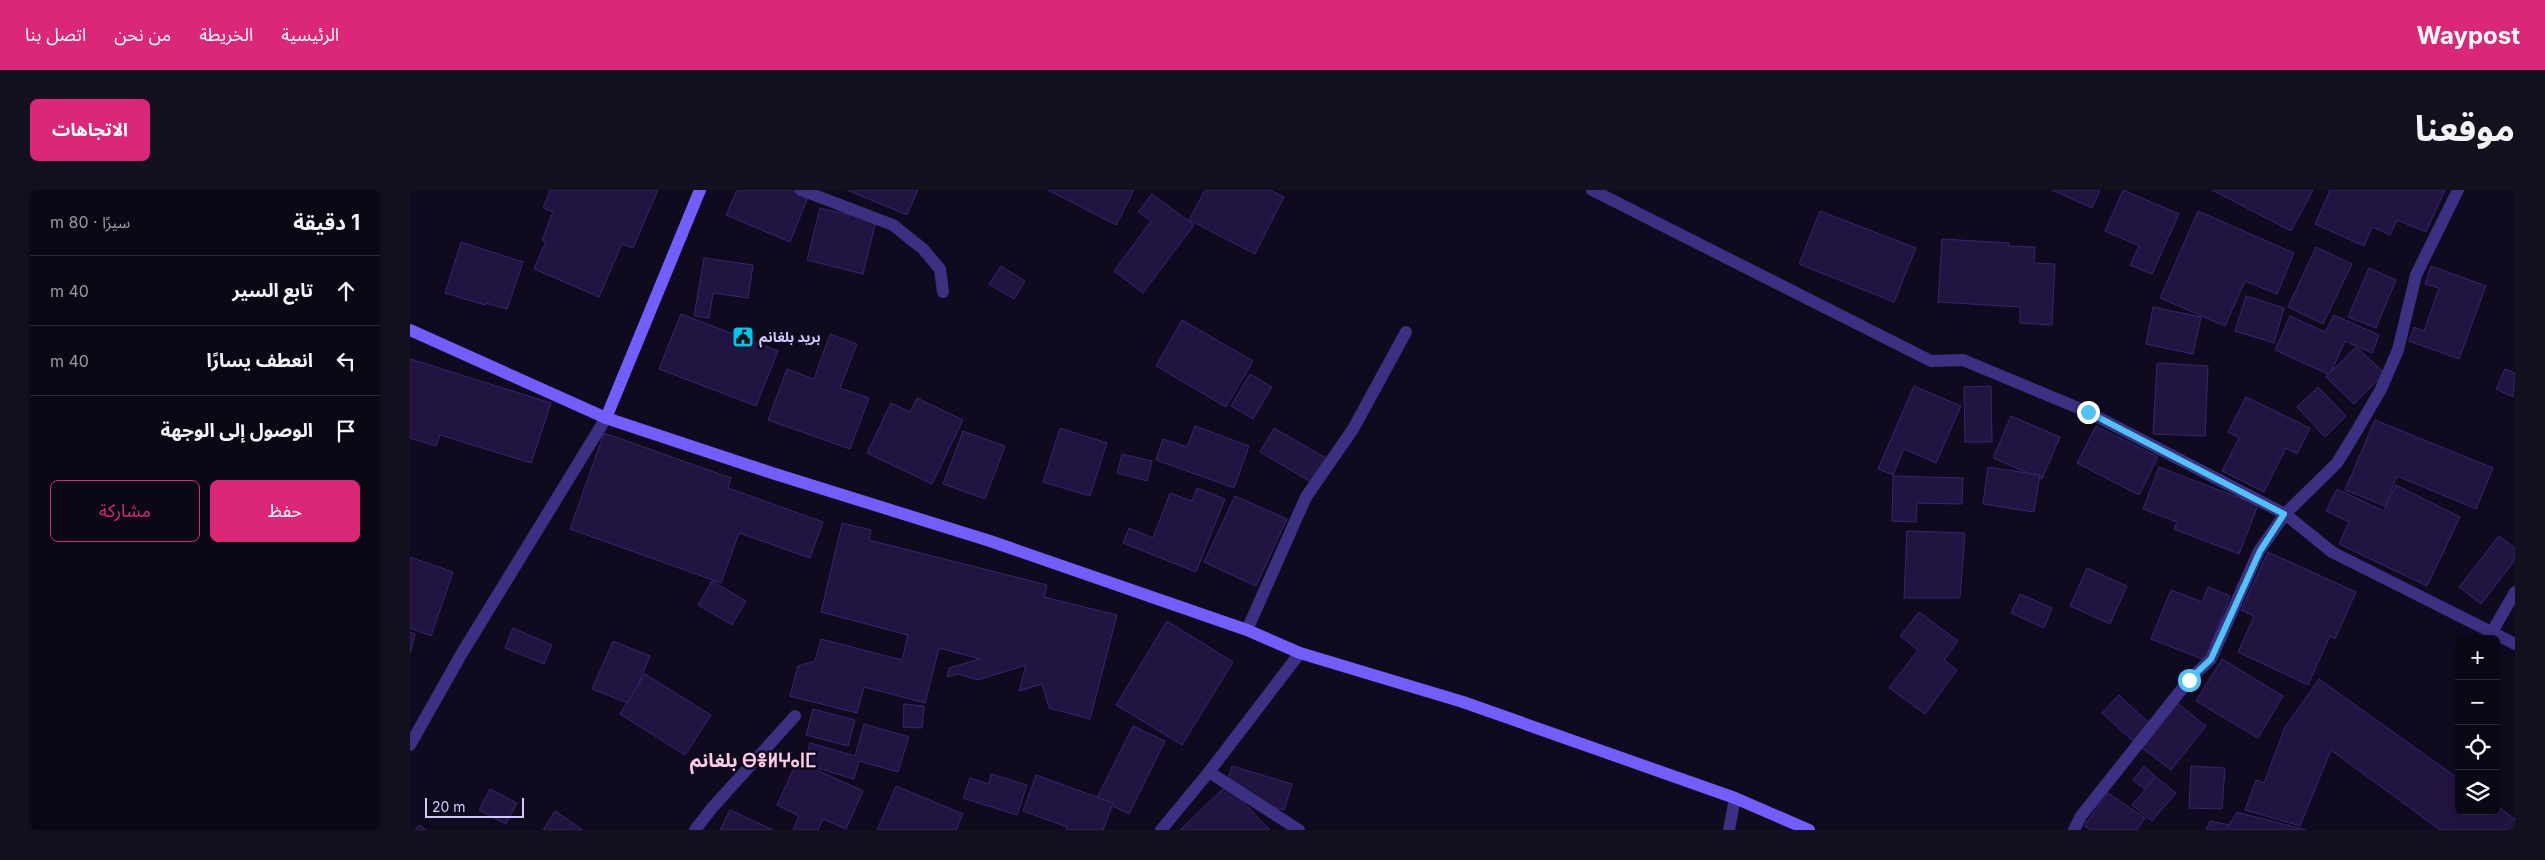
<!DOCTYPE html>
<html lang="ar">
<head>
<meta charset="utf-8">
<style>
	body { margin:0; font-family:Inter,"Noto Sans Arabic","Noto Sans Tifinagh",sans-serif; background:#14111f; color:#f1f3f6; direction:rtl }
	.controls { position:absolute; right:15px; bottom:15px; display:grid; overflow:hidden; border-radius:8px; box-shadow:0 2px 12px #0003 }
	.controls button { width:45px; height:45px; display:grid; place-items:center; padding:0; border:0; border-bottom:1px solid #2b2935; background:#0b0816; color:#f1f3f6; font:25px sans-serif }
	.scale { position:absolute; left:15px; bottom:12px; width:99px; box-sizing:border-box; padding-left:5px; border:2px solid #d3c7ff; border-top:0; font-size:14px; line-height:18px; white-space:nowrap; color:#d3c7ff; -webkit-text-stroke:4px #0f0a1e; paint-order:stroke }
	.stop { position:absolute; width:15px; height:15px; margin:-11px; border:4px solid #4fc3f7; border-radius:50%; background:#fff }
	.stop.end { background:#4fc3f7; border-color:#fff; box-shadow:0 1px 5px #0008 }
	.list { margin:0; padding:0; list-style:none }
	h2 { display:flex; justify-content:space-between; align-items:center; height:65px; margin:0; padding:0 20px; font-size:21px }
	h2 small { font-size:16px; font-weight:400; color:#9a9aa1 }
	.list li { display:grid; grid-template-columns:32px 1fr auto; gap:15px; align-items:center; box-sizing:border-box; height:70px; padding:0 20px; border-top:1px solid #2b2935 }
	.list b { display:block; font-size:19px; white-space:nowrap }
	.list em { font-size:16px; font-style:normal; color:#9a9aa1 }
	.actions { display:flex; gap:10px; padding:15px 20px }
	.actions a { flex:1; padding:11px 0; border:1px solid #db2777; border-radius:8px; text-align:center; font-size:18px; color:#db2777 }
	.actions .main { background:#db2777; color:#fff }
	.icon { flex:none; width:28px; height:28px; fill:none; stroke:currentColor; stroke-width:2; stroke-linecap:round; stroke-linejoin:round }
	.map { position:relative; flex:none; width:2105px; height:640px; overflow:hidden; direction:ltr; border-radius:8px }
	header { display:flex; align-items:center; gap:30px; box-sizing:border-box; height:70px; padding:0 25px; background:#db2777; color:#fff }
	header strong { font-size:24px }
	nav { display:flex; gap:28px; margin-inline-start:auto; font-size:18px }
	.intro { display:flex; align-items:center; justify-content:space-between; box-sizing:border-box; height:120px; padding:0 30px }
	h1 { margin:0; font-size:35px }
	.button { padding:12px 22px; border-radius:8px; background:#db2777; color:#fff; font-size:18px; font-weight:700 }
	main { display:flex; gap:30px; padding:0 30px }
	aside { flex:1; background:#0b0816; border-radius:8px; box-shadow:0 2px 12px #0003 }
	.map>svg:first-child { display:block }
	.building { fill:#221441; stroke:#3a246f }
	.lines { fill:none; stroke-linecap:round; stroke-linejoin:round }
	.minor { stroke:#3b3082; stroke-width:12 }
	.tertiary { stroke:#3b3082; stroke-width:12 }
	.secondary { stroke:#725eff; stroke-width:12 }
	.route { stroke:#4fc3f7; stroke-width:6 }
	.labels { text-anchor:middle; stroke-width:5; stroke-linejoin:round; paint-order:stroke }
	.poi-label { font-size:14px; font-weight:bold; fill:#d3c7ff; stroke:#0f0a1e; text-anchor:start }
	.district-label { font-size:19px; font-weight:bold; fill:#ffc9e7; stroke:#0f0a1e }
</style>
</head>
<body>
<header>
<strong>Waypost</strong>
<nav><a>الرئيسية</a><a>الخريطة</a><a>من نحن</a><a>اتصل بنا</a></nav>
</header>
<div class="intro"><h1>موقعنا</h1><a class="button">الاتجاهات</a></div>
<main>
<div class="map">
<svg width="2105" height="640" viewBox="0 0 2105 640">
	<rect width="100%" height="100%" fill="#0f0a1e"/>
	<g class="building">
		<path d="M140 0H248L223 58 212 54 189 107 124 79 136 51 132 50 143 22 133 18Z"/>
		<path d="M327 0H381L398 7 380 52 316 25Z"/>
		<path d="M437 0H508L497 25Z"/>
		<path d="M638 0H724L706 35Z"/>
		<path d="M795 0H860L874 7 845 64 779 30Z"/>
		<path d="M1642 0H1690L1682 18Z"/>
		<path d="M1713 0 1769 24 1742 84 1720 75 1729 56 1695 41Z"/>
		<path d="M1802 0H1903L1881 41Z"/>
		<path d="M1920 0H2035L2016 42 1987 30 1980 45 1962 37 1954 56 1905 34Z"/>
		<path d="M742 4 784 35 733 103 704 81 741 31 728 22Z"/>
		<path d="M410 18 466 31 453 84 397 70Z"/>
		<path d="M1410 21 1506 58 1484 112 1389 74Z"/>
		<path d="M1788 21 1884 63 1867 104 1835 91 1815 136 1750 108Z"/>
		<path d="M1532 49 1599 53V56L1625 57 1624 73 1645 74 1642 135 1610 133V117L1528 112Z"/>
		<path d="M51 52 113 72 97 119 76 113 75 115 35 103Z"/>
		<path d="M1906 57 1942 74 1913 134 1878 117Z"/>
		<path d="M294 68 343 75 338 108 303 103 299 128 284 126Z"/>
		<path d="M591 76 615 91 604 109 579 94Z"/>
		<path d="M2021 76 2076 96 2049 169 1999 151 2004 137 2014 141 2029 98 2015 94Z"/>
		<path d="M1959 78 1986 90 1966 138 1938 127Z"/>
		<path d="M1836 106 1874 118 1864 153 1825 141Z"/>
		<path d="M1743 117 1791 127 1783 164 1736 154Z"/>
		<path d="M271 124 368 161 346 216 249 179Z"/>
		<path d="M1924 125 1969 145 1962 163 1935 151 1920 185 1865 160 1880 126 1915 142Z"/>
		<path d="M772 130 843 171 816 217 746 176Z"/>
		<path d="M420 144 447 154 430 198 459 208 440 259 358 230 377 179 404 189Z"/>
		<path d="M1946 157 1975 183 1944 214 1916 187Z"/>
		<path d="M0 169 141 213 121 273 30 245 26 256 0 248Z"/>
		<path d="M1747 173 1798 176 1795 246 1743 244Z"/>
		<path d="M2095 179 2105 183 2103 207 2086 199Z"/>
		<path d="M840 184 862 197 843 229 821 216Z"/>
		<path d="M1504 196 1551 216 1526 273 1494 259 1483 285 1468 279Z"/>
		<path d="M1581 196 1582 252H1555L1554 197Z"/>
		<path d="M1908 197 1936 226 1915 247 1887 217Z"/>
		<path d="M1836 207 1900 238 1887 264 1876 258 1854 302 1812 281 1829 248 1818 242Z"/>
		<path d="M507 208 553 230 522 294 457 263 481 213 500 222Z"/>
		<path d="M1601 226 1650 247 1632 289 1583 268Z"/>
		<path d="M1965 230 2083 278 2066 319 1987 286 1975 316 1935 300Z"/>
		<path d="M785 236 839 256 824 298 746 270 753 249 777 257Z"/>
		<path d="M1686 236 1748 267 1729 305 1667 273Z"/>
		<path d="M650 238 697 253 680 306 633 292Z"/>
		<path d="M864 238 921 271 906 295 850 262Z"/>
		<path d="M553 241 595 256 575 309 533 294Z"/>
		<path d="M194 243 321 288 318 298 413 332 400 368 329 343 311 393 160 339Z"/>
		<path d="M712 264 742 271 737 291 707 283Z"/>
		<path d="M1578 277 1630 285 1624 322 1573 314Z"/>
		<path d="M1749 277 1848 315 1829 364 1764 339 1767 332 1733 319Z"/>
		<path d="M1483 286 1553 288 1552 314 1507 313 1506 332 1482 331Z"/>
		<path d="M1986 295 2050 327 2017 396 1929 354 1939 332 1916 321 1927 299 1974 321Z"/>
		<path d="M787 298 815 309 786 382 713 353 719 338 743 348 760 303 782 311Z"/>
		<path d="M825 306 877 329 846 396 794 372Z"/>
		<path d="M432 333 461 340 459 350 637 395 634 407 707 425 680 529 639 518 632 494 609 501 616 475 568 490 548 484 537 487 539 478 570 469 529 458 515 513 454 497 447 523 380 506 388 476 405 471 411 449 492 470 498 445 411 422Z"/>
		<path d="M1497 341 1555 343 1550 408H1494Z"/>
		<path d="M2089 346 2105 358V370L2071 414 2049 397Z"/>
		<path d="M1858 362 1946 402 1925 449 1920 446 1898 495 1828 462 1844 426 1831 420Z"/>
		<path d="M0 367 43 382 21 446 0 438Z"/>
		<path d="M1677 378 1717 396 1700 434 1660 416Z"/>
		<path d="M302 391 336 411 322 435 288 415Z"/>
		<path d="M1798 397 1820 406 1795 470 1741 449 1761 400 1792 412Z"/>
		<path d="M1610 404 1642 418 1634 438 1601 423Z"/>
		<path d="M1509 422 1548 451 1534 470 1547 480 1515 524 1479 498 1508 460 1490 446Z"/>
		<path d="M757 431 823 472 772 555 706 515Z"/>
		<path d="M103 438 142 455 134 474 95 458Z"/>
		<path d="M0 442 5 444 0 463Z"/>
		<path d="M203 451 240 466 220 514 182 499Z"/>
		<path d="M1812 469 1873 506 1848 548 1786 511Z"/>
		<path d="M235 484 301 525 275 565 210 524Z"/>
		<path d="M1909 489 2049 589V621H2086V615L2105 629V640H2030L1921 560 1890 636 1835 620 1846 590 1854 593 1875 537Z"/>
		<path d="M1709 505 1740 534 1724 552 1692 523Z"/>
		<path d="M1767 513 1796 536 1761 580 1732 558Z"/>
		<path d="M494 514 514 516 512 538 493 537Z"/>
		<path d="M403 519 445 530 438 556 396 545Z"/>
		<path d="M454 534 499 547 488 582 449 571 444 589 394 574 400 553 445 566Z"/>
		<path d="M723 536 755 551 719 624 687 608Z"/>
		<path d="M387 571 453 601 436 639 413 629 408 640H383L389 626 367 615Z"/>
		<path d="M822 576 882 594 874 620 814 603Z"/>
		<path d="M1734 576 1745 586 1734 599 1723 590Z"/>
		<path d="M1781 576 1815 578 1812 619 1779 618Z"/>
		<path d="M581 584 617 595 607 625 553 608 560 588 579 594Z"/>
		<path d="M626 585 703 613 693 640H656L657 637 613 621Z"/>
		<path d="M1746 587 1766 603 1742 631 1722 615Z"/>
		<path d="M817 595 860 640H770Z"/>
		<path d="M486 596 553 624 546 640H467Z"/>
		<path d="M80 599 107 613 96 634 69 620Z"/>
		<path d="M1698 603 1735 628 1727 640H1680L1674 636Z"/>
		<path d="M320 620 363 640H310Z"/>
		<path d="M145 621 173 640H133Z"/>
		<path d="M1827 622 1896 640H1796L1800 631 1819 635Z"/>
		<path d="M9 635 16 640H5Z"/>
	</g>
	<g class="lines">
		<g class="minor">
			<path d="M391 0 483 35 513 59 530 79 533 102"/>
			<path d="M1182 0 1521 171 1553 170 1678 222 1875 324 1922 362 2105 454"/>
			<path d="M837 440 896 307 943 239 996 142"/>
			<path d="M2082 442 2105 402"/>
			<path d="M799 582 889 640"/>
			<path d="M285 640 302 618 385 526"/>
			<path d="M751 640 799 582 890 463"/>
			<path d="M1319 640 1325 608"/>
			<path d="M1664 640 1671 626 1779 490 1801 469 1849 361 1875 324 1927 273 1946 242 1971 199 1988 160 2006 85 2048 0"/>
		</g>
		<path class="tertiary" d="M0 555 52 463 196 228"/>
		<g class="secondary">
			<path d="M0 140 196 228 362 283 580 351 837 440 890 463 1053 512 1325 608 1399 640"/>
			<path d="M196 228 290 0"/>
		</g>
	</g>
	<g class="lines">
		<path class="route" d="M1678 222 1874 324 1850 361 1801 469 1779 490"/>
	</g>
	<defs>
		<g id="civic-square" transform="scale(1.125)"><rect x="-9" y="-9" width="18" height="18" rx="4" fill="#00c4f2" stroke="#0f0a1e"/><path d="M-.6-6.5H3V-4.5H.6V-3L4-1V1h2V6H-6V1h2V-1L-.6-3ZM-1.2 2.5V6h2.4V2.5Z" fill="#111"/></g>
	</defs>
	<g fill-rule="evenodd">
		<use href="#civic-square" x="333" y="147"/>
	</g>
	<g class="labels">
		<g class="poi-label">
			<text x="349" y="152">بريد بلغانم</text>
		</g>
		<g class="district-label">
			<text x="343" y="577">بلغانم ⴱⴻⵍⵖⴰⵏⵎ</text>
		</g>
	</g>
</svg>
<div class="controls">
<button>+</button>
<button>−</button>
<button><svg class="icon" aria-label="locate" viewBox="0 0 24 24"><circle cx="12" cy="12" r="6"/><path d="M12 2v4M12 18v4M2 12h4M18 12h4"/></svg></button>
<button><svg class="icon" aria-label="layers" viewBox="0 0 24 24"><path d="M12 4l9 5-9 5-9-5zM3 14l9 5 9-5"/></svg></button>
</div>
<div class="scale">20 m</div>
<div class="stop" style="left:1779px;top:490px"></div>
<div class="stop end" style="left:1678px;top:222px"></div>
</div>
<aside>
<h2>1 دقيقة<small>سيرًا · 80 m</small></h2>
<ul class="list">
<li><svg class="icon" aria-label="ahead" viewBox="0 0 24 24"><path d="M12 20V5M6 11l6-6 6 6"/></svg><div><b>تابع السير</b></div><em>40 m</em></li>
<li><svg class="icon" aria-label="left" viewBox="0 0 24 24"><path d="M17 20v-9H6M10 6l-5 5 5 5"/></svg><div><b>انعطف يسارًا</b></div><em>40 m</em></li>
<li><svg class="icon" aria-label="arrive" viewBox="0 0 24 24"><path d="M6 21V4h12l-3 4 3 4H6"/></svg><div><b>الوصول إلى الوجهة</b></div></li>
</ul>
<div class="actions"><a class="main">حفظ</a><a>مشاركة</a></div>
</aside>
</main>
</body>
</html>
